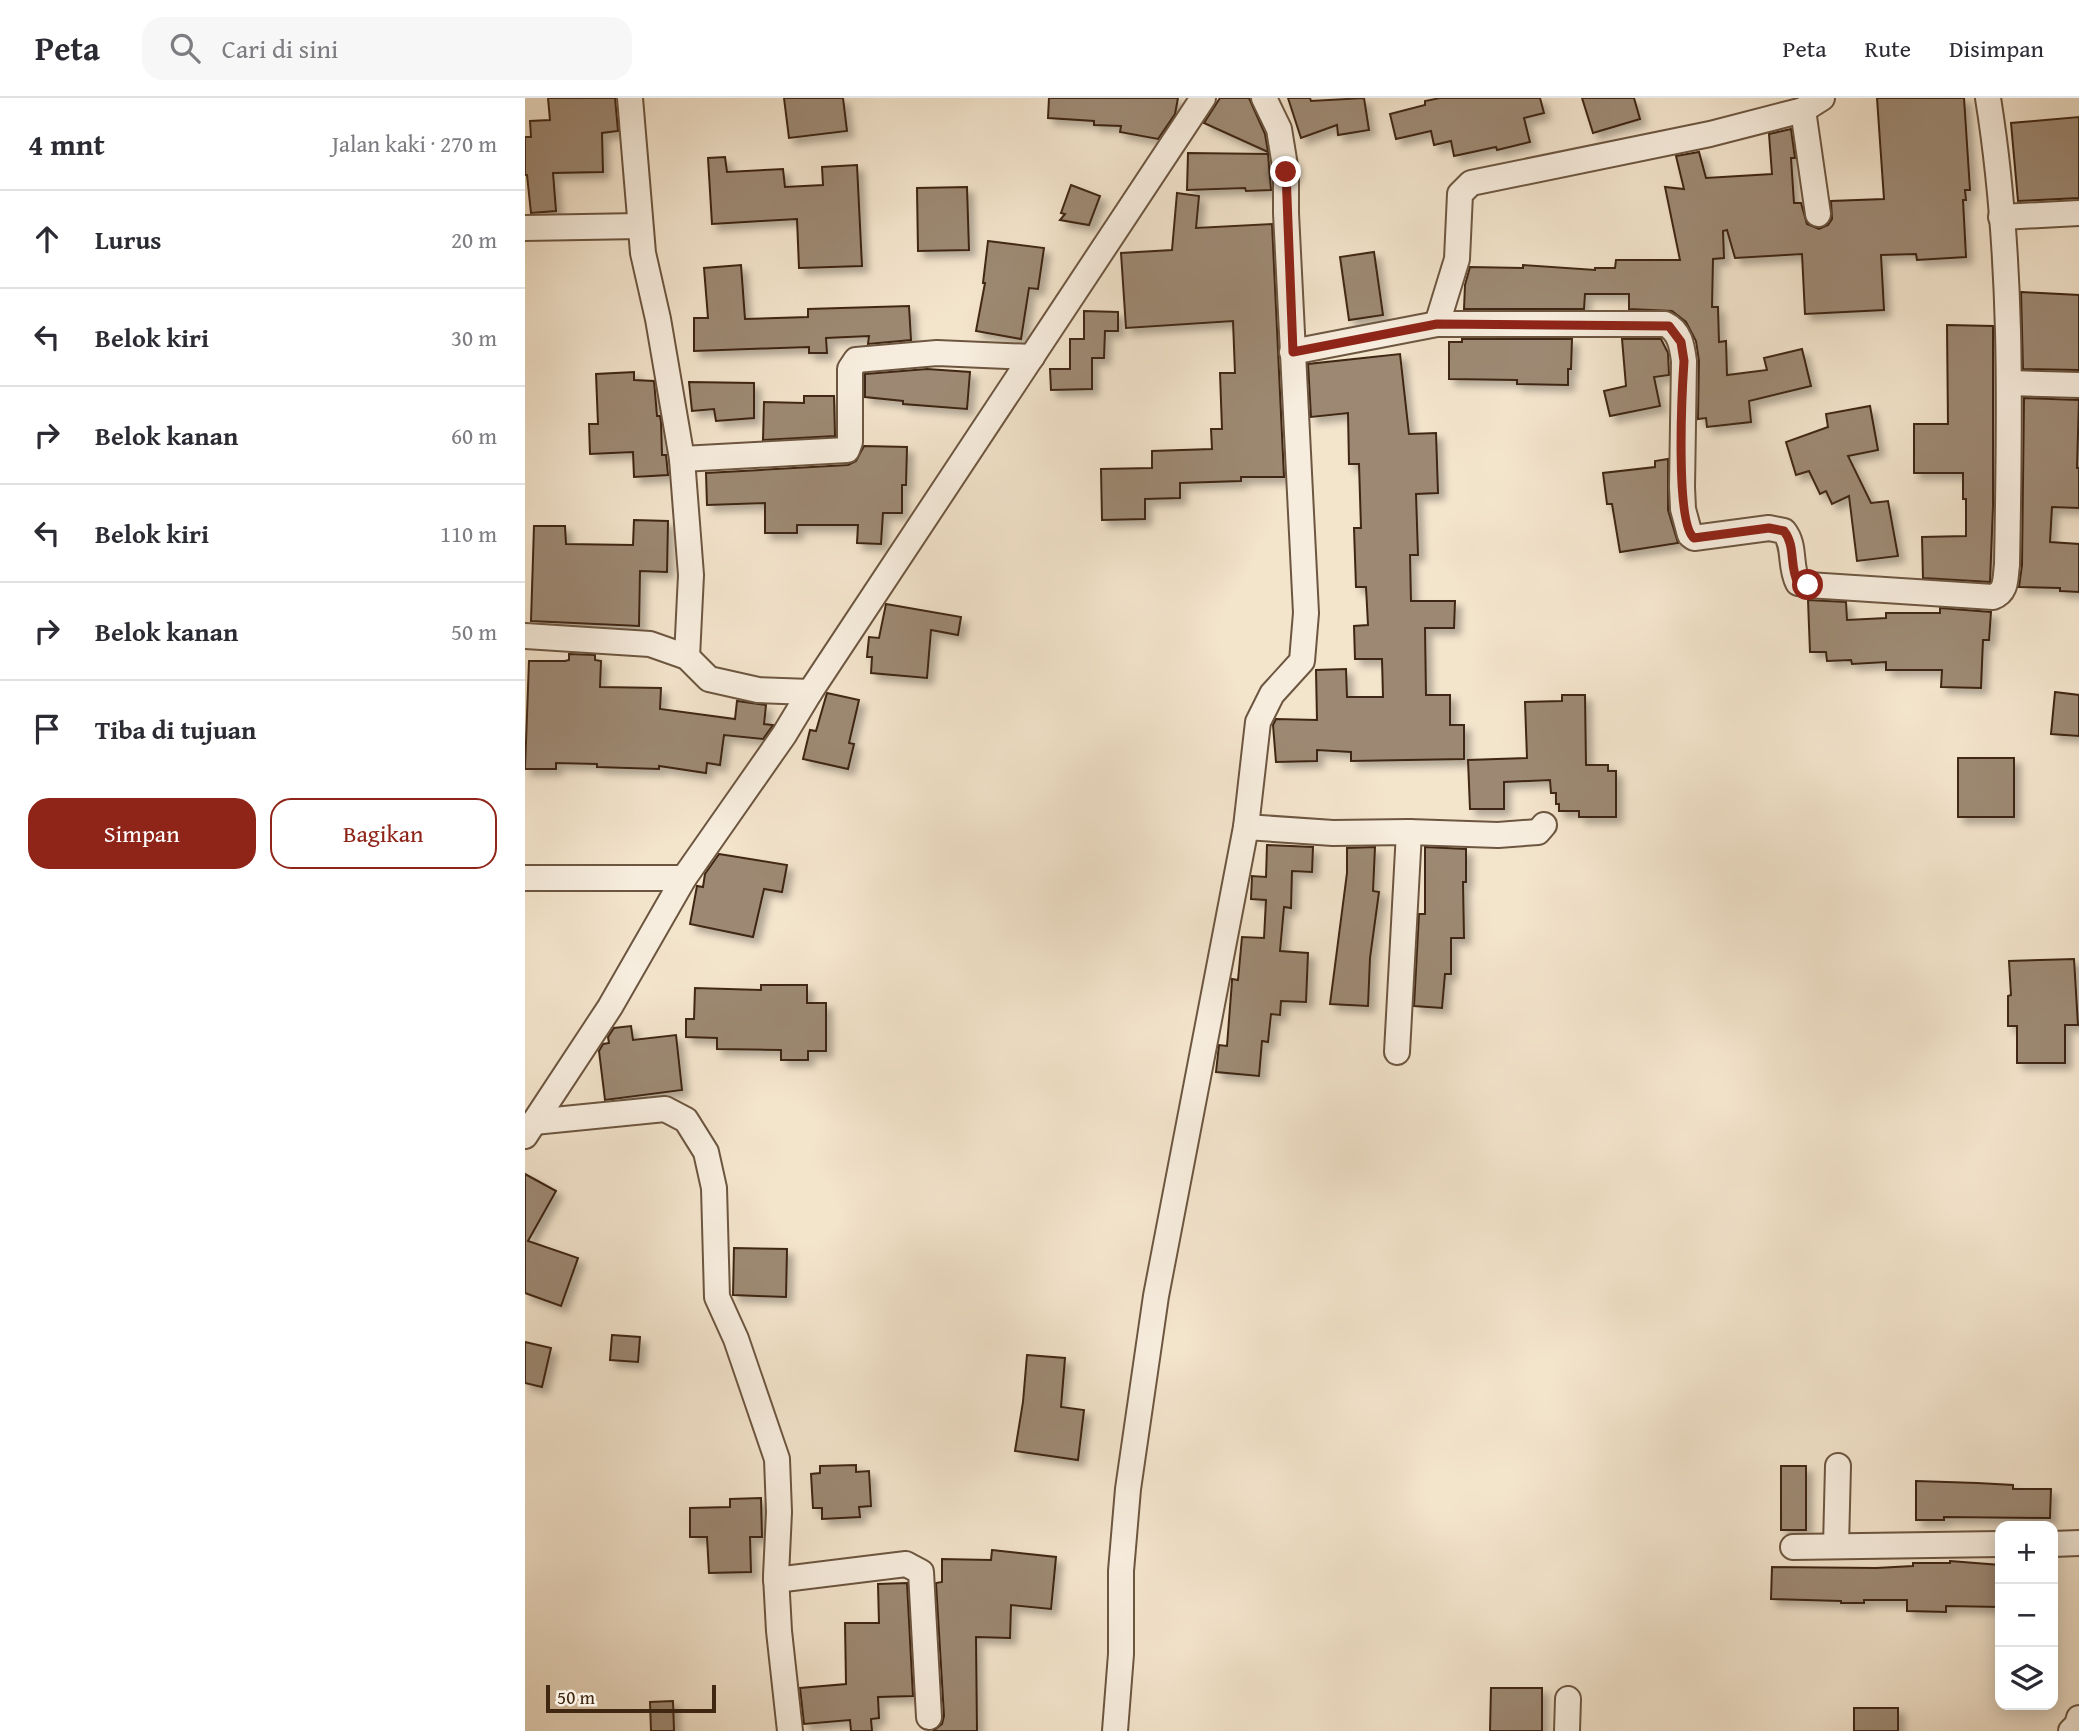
<!DOCTYPE html>
<html lang="id">
<head>
<meta charset="utf-8">
<style>
	body { margin:0; font-family:"Gentium Book Plus",serif; background:#f7f7f7; color:#2b2b33 }
	.controls { position:absolute; right:21px; bottom:21px; display:grid; overflow:hidden; border-radius:14px; box-shadow:0 4px 18px #0003 }
	.controls button { width:63px; height:63px; display:grid; place-items:center; padding:0; border:0; border-bottom:2px solid #e1e1e2; background:#fff; color:#2b2b33; font:35px sans-serif }
	.scale { position:absolute; left:21px; bottom:18px; width:170px; box-sizing:border-box; padding-left:7px; border:4px solid #402712; border-top:0; font-size:19px; line-height:24px; white-space:nowrap; color:#402712; -webkit-text-stroke:5px #f7edde; paint-order:stroke }
	.stop { position:absolute; width:21px; height:21px; margin:-16px; border:5px solid #8f2418; border-radius:50%; background:#fff }
	.stop.end { background:#8f2418; border-color:#fff; box-shadow:0 2px 7px #0008 }
	.list { margin:0; padding:0; list-style:none }
	h2 { display:flex; justify-content:space-between; align-items:center; height:91px; margin:0; padding:0 28px; font-size:30px }
	h2 small { font-size:23px; font-weight:400; color:#7c7c81 }
	.list li { display:grid; grid-template-columns:46px 1fr auto; gap:21px; align-items:center; box-sizing:border-box; height:98px; padding:0 28px; border-top:2px solid #e1e1e2 }
	.list b { display:block; font-size:26px; white-space:nowrap }
	.list em { font-size:23px; font-style:normal; color:#7c7c81 }
	.actions { display:flex; gap:14px; padding:21px 28px }
	.actions a { flex:1; padding:16px 0; border:2px solid #8f2418; border-radius:21px; text-align:center; font-size:24px; color:#8f2418 }
	.actions .main { background:#8f2418; color:#fff }
	.icon { flex:none; width:38px; height:38px; fill:none; stroke:currentColor; stroke-width:2; stroke-linecap:round; stroke-linejoin:round }
	.map { position:relative; flex:none; width:1554px; height:1633px; overflow:hidden }
	header { display:flex; align-items:center; gap:42px; box-sizing:border-box; height:98px; padding:0 35px; background:#fff; border-bottom:2px solid #e1e1e2 }
	header strong { font-size:33px }
	nav { display:flex; gap:38px; margin-inline-start:auto; font-size:24px }
	.search { width:490px; height:63px; background:#f7f7f7; display:flex; align-items:center; gap:18px; box-sizing:border-box; padding:0 24px; border-radius:21px; color:#7c7c81; font-size:26px }
	main { display:flex }
	aside { flex:1; background:#fff }
	.map>svg:first-child { display:block }
	.building { fill:#9d8973; stroke:#402712; stroke-width:2; filter:url(#shadow) }
	.lines { fill:none; stroke-linecap:round; stroke-linejoin:round }
	.minor-casing { stroke:#6d5640; stroke-width:28 }
	.minor { stroke:#f7edde; stroke-width:24 }
	.route { stroke:#8f2418; stroke-width:9 }
</style>
</head>
<body>
<header>
<strong>Peta</strong>
<div class="search"><svg class="icon" aria-label="search" viewBox="0 0 24 24"><circle cx="10" cy="10" r="6"/><path d="M15 15l6 6"/></svg>Cari di sini</div>
<nav><a>Peta</a><a>Rute</a><a>Disimpan</a></nav>
</header>
<main>
<aside>
<h2>4 mnt<small>Jalan kaki · 270 m</small></h2>
<ul class="list">
<li><svg class="icon" aria-label="ahead" viewBox="0 0 24 24"><path d="M12 20V5M6 11l6-6 6 6"/></svg><div><b>Lurus</b></div><em>20 m</em></li>
<li><svg class="icon" aria-label="left" viewBox="0 0 24 24"><path d="M17 20v-9H6M10 6l-5 5 5 5"/></svg><div><b>Belok kiri</b></div><em>30 m</em></li>
<li><svg class="icon" aria-label="right" viewBox="0 0 24 24"><path d="M7 20v-9h11M14 6l5 5-5 5"/></svg><div><b>Belok kanan</b></div><em>60 m</em></li>
<li><svg class="icon" aria-label="left" viewBox="0 0 24 24"><path d="M17 20v-9H6M10 6l-5 5 5 5"/></svg><div><b>Belok kiri</b></div><em>110 m</em></li>
<li><svg class="icon" aria-label="right" viewBox="0 0 24 24"><path d="M7 20v-9h11M14 6l5 5-5 5"/></svg><div><b>Belok kanan</b></div><em>50 m</em></li>
<li><svg class="icon" aria-label="arrive" viewBox="0 0 24 24"><path d="M6 21V4h12l-3 4 3 4H6"/></svg><div><b>Tiba di tujuan</b></div></li>
</ul>
<div class="actions"><a class="main">Simpan</a><a>Bagikan</a></div>
</aside>
<div class="map">
<svg width="1554" height="1633" viewBox="0 0 1554 1633">
	<defs>
		<filter id="shadow"><feDropShadow dx="6" dy="6" stdDeviation="3.5" flood-color="#0004"/></filter>
	</defs>
	<rect width="100%" height="100%" fill="#f3e4cc"/>
	<filter id="stains"><feTurbulence type="fractalNoise" baseFrequency=".00286" numOctaves="4"/><feColorMatrix values="0 0 0 0 .2 0 0 0 0 .09 0 0 0 0 .02 0 0 0 .5 -.17"/></filter>
	<radialGradient id="worn" r=".72"><stop offset=".6" stop-color="#630" stop-opacity="0"/><stop offset="1" stop-color="#630" stop-opacity=".3"/></radialGradient>
	<g class="building">
		<path d="M23 0H90L93 33 77 35 78 74 28 75 31 113 6 115 2 77H0V39H6L5 23 25 22Z"/>
		<path d="M259 0H318L322 33 264 40Z"/>
		<path d="M524 0H653L650 16 633 41 595 34 596 28 569 27V23L523 20Z"/>
		<path d="M695 0H724L740 36 743 54 679 25Z"/>
		<path d="M763 0H785L786 3 839 0 844 32 813 37 812 27 776 40Z"/>
		<path d="M915 0H1015L1019 15 999 20 1005 44 972 52 971 49 929 58 926 43 909 47 906 33 871 41 865 16 900 7V3Z"/>
		<path d="M1057 0H1109L1115 21 1068 35Z"/>
		<path d="M1352 0H1439L1445 92H1440L1441 102H1438L1441 159 1392 162 1391 156 1356 157 1359 212 1280 216 1277 156 1210 160 1202 132 1198 133 1199 160 1188 161 1187 209H1193L1194 244 1201 243 1202 277 1242 272 1239 260 1277 251 1286 288 1224 303 1226 324 1182 329 1181 320 1173 321 1174 263 1171 243 1161 224 1147 213 1104 211V196H1060L1059 211H939L940 187 945 169 998 170V167L1070 172V170H1090L1091 162H1155L1140 89 1159 91 1151 58 1174 54 1181 80 1247 76 1244 36 1266 31 1270 60H1266L1269 105H1276L1282 126 1294 131 1303 127 1307 121 1306 103 1359 101Z"/>
		<path d="M1554 19V100L1493 103 1486 25Z"/>
		<path d="M663 55 743 56 746 92 721 93 720 90 662 92Z"/>
		<path d="M200 59 202 74 258 71 260 89 298 87 297 69 332 67 337 168 274 170 272 121 187 126 183 60Z"/>
		<path d="M546 87 575 98 564 127 535 122 540 116 536 115Z"/>
		<path d="M442 89 444 152 393 153 392 90Z"/>
		<path d="M652 95 674 98 671 130 747 126 759 379H716V383L655 385V400L620 401V421L577 422 576 371 627 370V353L687 351 686 331H697L695 275H710L708 223 601 230 596 155 647 152Z"/>
		<path d="M463 143 519 150 513 191 504 190 496 241 451 233 460 185H458Z"/>
		<path d="M849 154 858 217 824 222 815 159Z"/>
		<path d="M216 167 220 221 283 219V211L384 208 386 242 343 246 344 238 301 240 302 255H284V249L169 253V220H183L179 170Z"/>
		<path d="M1496 194 1554 197V272L1498 271Z"/>
		<path d="M559 213 593 214V233H580L579 260H567V291L526 292 525 271H545V241H559Z"/>
		<path d="M1422 227 1468 228V408L1465 484 1398 480 1397 439 1441 438V401H1438V375H1389V326H1423Z"/>
		<path d="M937 241H1047L1046 271H1043V287L992 286V282L924 281V244H937Z"/>
		<path d="M1097 241H1136L1143 255 1144 277 1129 279 1135 308 1085 318 1079 293 1101 288Z"/>
		<path d="M875 256 884 336 911 335 913 395 891 396 893 457H885L886 503H930L929 530H900L901 597H925V627H939V661L826 663V654L792 652V663L751 664 748 627 751 621 792 622 791 572 821 571 822 599H858L857 561H830L829 528 843 527 841 489H831L829 430H836L834 366H824L823 315 786 319 783 266Z"/>
		<path d="M402 271 445 274 442 311 378 306V303L340 299V276Z"/>
		<path d="M109 274V282L129 283 132 318H135L136 324 137 357H141L143 377 109 379 108 354 65 356 64 326H73L71 276Z"/>
		<path d="M164 284 229 285V320L191 323 189 311 167 313Z"/>
		<path d="M279 298H309L310 338 238 342 239 304 279 305Z"/>
		<path d="M1499 300 1554 302 1552 370H1554V410L1527 409 1525 444 1554 446V494L1535 493V490L1494 489 1497 467Z"/>
		<path d="M1345 308 1353 352 1323 358 1346 405 1363 403 1373 458 1332 463 1324 398 1307 406 1301 393 1295 396 1284 373 1271 377 1261 344 1303 329 1301 316Z"/>
		<path d="M339 348 382 349 381 387H377V415H358L356 446 332 445 333 427H272V435H240V405L182 407 181 375 323 367 331 363Z"/>
		<path d="M1143 361V412L1153 445 1095 454 1087 406H1082L1078 375 1130 369V363Z"/>
		<path d="M109 422 143 423 142 474 115 473 114 528 6 523 9 428H40L41 446 108 447Z"/>
		<path d="M1283 502 1321 504 1322 522 1361 520V515H1415V510L1466 514 1464 542H1458L1456 590 1416 589 1417 572H1361V564L1327 566 1326 562 1302 563 1301 554H1285Z"/>
		<path d="M361 506 436 519 433 537 406 532 402 580 346 575 347 559H342L344 539 354 540Z"/>
		<path d="M44 556 70 557V562L76 563 75 589 136 590 135 611 210 621 212 603 241 607 239 626 248 627 238 641 199 637 195 667 182 665 181 675 134 668V671L72 669V666L31 665V671H0L4 563H40L44 562Z"/>
		<path d="M1530 594 1554 597V638L1526 636Z"/>
		<path d="M302 595 334 602 324 645 329 646 323 671 278 661 285 632 291 633Z"/>
		<path d="M1037 597H1060L1061 667H1083V673H1091V719H1054V713H1034V706H1031V695H1026L1025 682 979 684V711H945L943 662 1002 660 1000 604 1037 603Z"/>
		<rect x="1433" y="660" width="56" height="59"/>
		<path d="M742 747 788 749 787 774 767 773 766 810 759 809 755 853 783 855 781 904 756 903 755 917 746 916 743 944 737 943 734 978 691 974 694 947 702 948 707 883V881L713 882 717 839 739 840 741 802 726 801 727 778 741 779Z"/>
		<path d="M850 749 848 793 854 794 845 860 843 908 805 906 822 775V750Z"/>
		<path d="M900 749 941 751V784H938L939 840H926V876H920L917 910 889 908 894 816H900Z"/>
		<path d="M194 756 262 767 257 794 239 791 228 839 165 826 172 788 178 789 180 776Z"/>
		<path d="M1549 861 1553 927H1540V965H1492V928H1483V898L1486 897 1484 863Z"/>
		<path d="M236 887H282V905H301V953H283V962H256V952L192 951V940L161 939V921H169L170 890 236 892Z"/>
		<path d="M106 928 108 942 151 937 157 992 80 1002 74 953 78 946 84 945 83 939 89 930Z"/>
		<path d="M0 1076 31 1093 3 1143 53 1160 36 1208 0 1195Z"/>
		<path d="M209 1150 262 1151 261 1199 208 1197Z"/>
		<path d="M87 1237 115 1239 113 1264 85 1262Z"/>
		<path d="M0 1244 26 1250 17 1289 0 1285Z"/>
		<path d="M502 1257 540 1260 536 1309 559 1312 553 1362 490 1353 498 1304Z"/>
		<path d="M331 1367V1374L344 1373 346 1408 334 1409 335 1419 297 1421V1410H288L286 1376 295 1375V1368Z"/>
		<rect x="1256" y="1368" width="25" height="64"/>
		<path d="M1391 1383 1452 1385 1488 1387V1391H1526L1525 1420 1419 1419V1422H1391Z"/>
		<path d="M236 1400 237 1439H225L226 1474 184 1475 182 1439H165V1410L205 1409V1401Z"/>
		<path d="M467 1452 531 1459 526 1511 486 1507 485 1540 451 1539 452 1633H408L417 1626 419 1618 411 1485 417 1484V1461L466 1462Z"/>
		<path d="M1425 1463 1475 1467V1509L1421 1508V1514L1382 1513V1502H1339V1505H1316V1503L1246 1501 1247 1469 1351 1470 1388 1468V1465H1425Z"/>
		<path d="M382 1485 388 1598 353 1599 354 1620 346 1621 347 1633H326L325 1622 279 1626 275 1590 321 1586 320 1525H354L353 1486Z"/>
		<path d="M966 1590H1017V1633H965Z"/>
		<path d="M148 1603 149 1633H126L125 1604Z"/>
		<rect x="1329" y="1610" width="44" height="23"/>
	</g>
	<g class="lines">
		<g class="minor-casing">
			<g id="minor">
				<path d="M105 0 118 155 133 221 157 361 166 477 162 559"/>
				<path d="M1278 12 1293 116"/>
				<path d="M1476 119 1554 115"/>
				<path d="M0 130 115 128"/>
				<path d="M912 226 932 161 935 96 946 85 1185 36 1278 12 1297 0"/>
				<path d="M767 254 912 226H1140C1155 233 1157 248 1159 263L1157 389 1158 411 1165 437 1169 440 1244 430 1259 433C1271 448 1264 468 1273 485L1283 487 1468 499C1482 494 1480 481 1482 467 1485 311 1488 155 1463 0"/>
				<path d="M1485 285 1554 287"/>
				<path d="M157 361 322 352 325 344V271L331 262 412 255 507 259"/>
				<path d="M0 538 125 546 162 559 184 581 233 592 285 594"/>
				<path d="M721 729 808 735 884 734 973 737 1013 734 1019 727"/>
				<path d="M0 780H159"/>
				<path d="M872 954 884 734"/>
				<path d="M9 1024 140 1011 161 1022 181 1054 189 1090 192 1199 211 1241 252 1361 254 1414 251 1478 254 1533 265 1633"/>
				<path d="M0 1038 85 909 159 780 259 637 285 594 678 0"/>
				<path d="M1528 1446 1554 1445"/>
				<path d="M1311 1448 1313 1368"/>
				<path d="M1268 1449 1475 1446"/>
				<path d="M251 1482 381 1466 396 1474 404 1619"/>
				<path d="M590 1633 596 1556V1473L603 1391 631 1198 721 729 733 624 747 596 777 563 781 515 761 115V74L754 31 739 0"/>
				<path d="M1042 1633 1043 1601"/>
				<path d="M1546 1633 1552 1627 1554 1620"/>
			</g>
		</g>
		<use href="#minor" class="minor"/>
	</g>
	<g class="lines">
		<path class="route" d="M761 74 768 254 912 226 1144 228 1156 244 1159 263C1157 292 1150 425 1169 440L1244 430 1259 433C1271 448 1264 468 1273 485L1283 487"/>
	</g>
	<rect width="100%" height="100%" filter="url(#stains)"/>
	<rect width="100%" height="100%" fill="url(#worn)"/>
</svg>
<div class="controls">
<button>+</button>
<button>−</button>
<button><svg class="icon" aria-label="layers" viewBox="0 0 24 24"><path d="M12 4l9 5-9 5-9-5zM3 14l9 5 9-5"/></svg></button>
</div>
<div class="scale">50 m</div>
<div class="stop" style="left:1283px;top:487px"></div>
<div class="stop end" style="left:761px;top:74px"></div>
</div>
</main>
</body>
</html>
